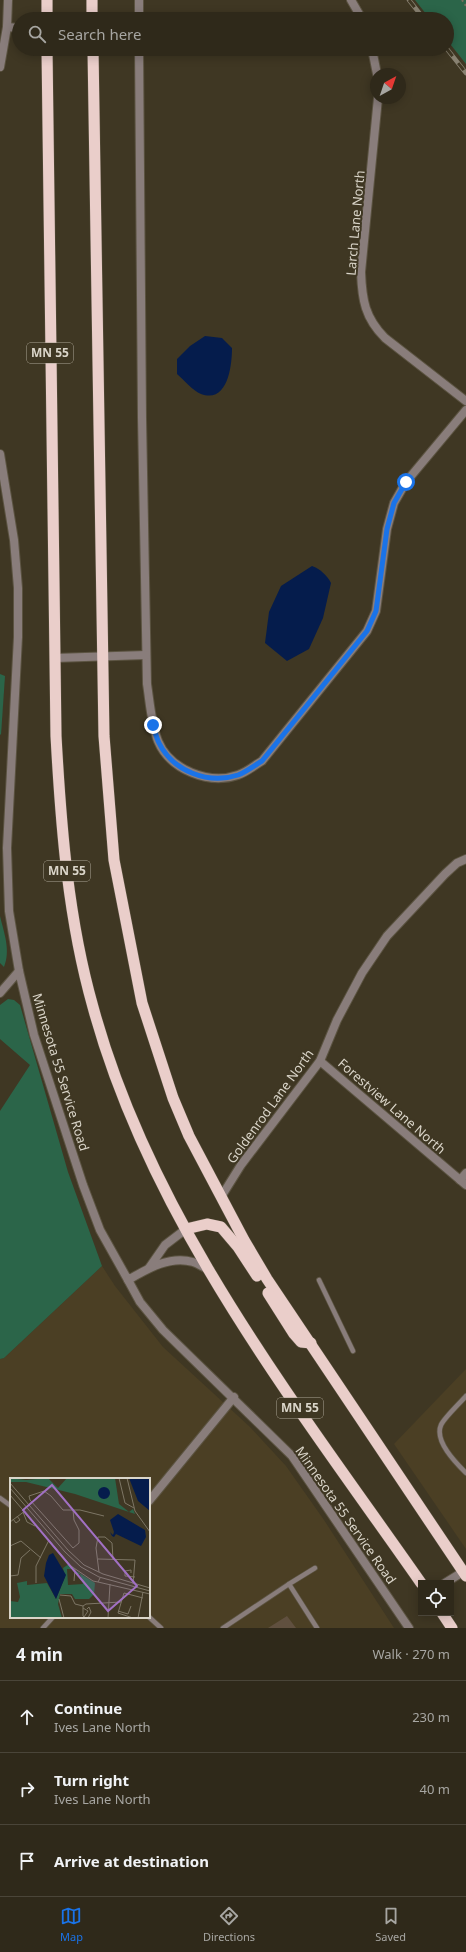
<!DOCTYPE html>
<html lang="en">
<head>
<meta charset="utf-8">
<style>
	body { margin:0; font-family:"Noto Sans",sans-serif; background:#373123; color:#f1f3f6 }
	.controls { position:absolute; right:12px; bottom:12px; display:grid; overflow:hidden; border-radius:0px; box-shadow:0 2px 10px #0003 }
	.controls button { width:36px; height:36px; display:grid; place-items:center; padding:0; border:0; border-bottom:1px solid #4a4539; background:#2f291a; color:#f1f3f6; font:20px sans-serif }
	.compass { position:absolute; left:370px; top:68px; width:36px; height:36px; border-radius:50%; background:#2f291a; box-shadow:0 2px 10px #0003; rotate:40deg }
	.stop { position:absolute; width:12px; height:12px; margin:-9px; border:3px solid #1a73e8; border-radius:50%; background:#fff }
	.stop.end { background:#1a73e8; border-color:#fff; box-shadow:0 1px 4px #0008 }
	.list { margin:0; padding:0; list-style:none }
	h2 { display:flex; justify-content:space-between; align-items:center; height:52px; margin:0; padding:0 16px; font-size:17px }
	h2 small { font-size:13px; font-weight:400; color:#a7a6a2 }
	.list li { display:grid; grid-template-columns:26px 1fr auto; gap:12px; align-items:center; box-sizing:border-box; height:72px; padding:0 16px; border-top:1px solid #4a4539 }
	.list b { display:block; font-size:15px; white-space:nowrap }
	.list p { margin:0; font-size:13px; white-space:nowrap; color:#a7a6a2 }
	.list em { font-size:13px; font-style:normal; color:#a7a6a2 }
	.icon { flex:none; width:22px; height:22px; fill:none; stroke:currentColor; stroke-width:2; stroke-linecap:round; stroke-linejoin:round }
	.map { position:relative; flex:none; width:466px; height:1628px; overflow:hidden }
	.search { position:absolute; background:#2f291a; box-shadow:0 2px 10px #0003; left:12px; right:12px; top:12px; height:44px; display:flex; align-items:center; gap:10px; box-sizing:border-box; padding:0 14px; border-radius:22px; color:#a7a6a2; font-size:15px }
	.sheet { height:268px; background:#2f291a }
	nav { display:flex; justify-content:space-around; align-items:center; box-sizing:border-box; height:56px; border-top:1px solid #4a4539; background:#2f291a; font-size:11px; color:#a7a6a2 }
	nav a { display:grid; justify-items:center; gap:2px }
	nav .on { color:#1a73e8 }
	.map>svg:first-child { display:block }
	.built { fill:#4b3f24; fill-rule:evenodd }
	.green { fill:#2b6549 }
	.water { fill:#051c4c }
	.building { fill:#60503f }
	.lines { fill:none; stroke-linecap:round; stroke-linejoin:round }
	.service-casing { stroke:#5b5341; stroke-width:6 }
	.minor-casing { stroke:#5b5341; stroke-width:10 }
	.trunk-casing { stroke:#5b5341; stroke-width:12 }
	.path { stroke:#77705f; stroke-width:2; stroke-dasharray:2 3; stroke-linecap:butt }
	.service { stroke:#897d7b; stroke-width:4.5 }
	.minor { stroke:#897d7b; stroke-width:8 }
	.trunk { stroke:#eaceca; stroke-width:11 }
	.rail-casing { stroke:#888171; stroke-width:4.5 }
	.rail { stroke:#3f3723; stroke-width:3; stroke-dasharray:9; stroke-linecap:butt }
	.route { stroke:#1a73e8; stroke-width:5 }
	.labels { text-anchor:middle; stroke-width:4; stroke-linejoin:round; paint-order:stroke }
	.shield { fill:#3f3723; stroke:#aca697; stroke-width:1 }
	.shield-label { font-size:12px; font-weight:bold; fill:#dad5c9 }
	.street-label { font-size:13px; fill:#dad5c9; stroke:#3f3723 }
	.inset-road { fill:none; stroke:#7d7665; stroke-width:1 }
	.view { fill:#a170c3; fill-opacity:0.15; stroke:#a170c3; stroke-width:2 }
	.inset-edge { fill:none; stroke:#dad5c9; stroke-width:2 }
</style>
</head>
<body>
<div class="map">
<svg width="466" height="1628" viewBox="0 0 466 1628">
	<rect width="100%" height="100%" fill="#3f3723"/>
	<g class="built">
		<path d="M102 1266 115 1286 163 1347 250 1427 286 1466 324 1520 394 1628H0V1359L4 1358ZM11 1479H149V1617H11Z"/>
		<path d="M466 1369V1549L394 1444Z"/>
	</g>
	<g class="green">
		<path d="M415 0H466V64L447 40V19H430Z"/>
		<path d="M0 674 5 676 1 735 0 734Z"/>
		<path d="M0 916C4 933 11 950 4 967L0 963Z"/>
		<path d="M8 999 14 1000 20 1005 68 1172 102 1266 4 1358 0 1359V1111L30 1065 0 1039V1005Z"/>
	</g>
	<g class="water">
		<path d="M205 336 222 338 232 348C232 365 228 404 201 394 193 391 183 379 177 374V359L190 346Z"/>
		<path d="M312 566C320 569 327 575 331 583L323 618 309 649 287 661 265 643 269 612 281 586Z"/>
	</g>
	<path class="building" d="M287 1616 296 1628H268Z"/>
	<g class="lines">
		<g class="service-casing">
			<g id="service">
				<path d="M319 1280 353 1351"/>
				<path d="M466 1396C461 1402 444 1418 441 1425 434 1441 456 1463 466 1473"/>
				<path d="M0 1498 11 1506"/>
				<path d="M289 1584 315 1568"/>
				<path d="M149 1617 161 1628"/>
				<path d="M43 1628 53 1617"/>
				<path d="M223 1628 289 1584 317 1628"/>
			</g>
		</g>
		<g class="minor-casing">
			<g id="minor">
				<path d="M139 0V19"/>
				<path d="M351 0 362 19"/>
				<path d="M7 27 19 28"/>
				<path d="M139 49 142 418 147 684C150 703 151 723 158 741 170 770 209 785 238 775 247 772 255 765 262 761L367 631 376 611 387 529 394 503 406 482 466 410"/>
				<path d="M372 49 377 74"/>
				<path d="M0 67 7 27 8 0"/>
				<path d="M378 98 361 272C362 300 365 318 385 338L466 401"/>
				<path d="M0 454 14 540 18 588V637L7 848 9 911 19 971 34 1035 83 1185 100 1230 128 1280C147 1269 170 1255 193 1262 199 1264 204 1268 210 1270"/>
				<path d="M55 658 146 655"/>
				<path d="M0 993 19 971"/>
				<path d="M320 1061 466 1185"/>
				<path d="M460 1180 466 1173"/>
				<path d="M221 1197 241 1165 320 1061 337 1020 362 973 387 936 445 874 457 863 466 859"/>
				<path d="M149 1268 165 1245 186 1229"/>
				<path d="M128 1280 140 1302 163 1330 292 1456 409 1628"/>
				<path d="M149 1501 234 1397"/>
				<path d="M445 1583 466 1570"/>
			</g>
		</g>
		<g class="trunk-casing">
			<g id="trunk">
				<path d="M47 0V19"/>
				<path d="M92 0V19"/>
				<path d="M47 49 56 736C61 827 68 919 93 1007 151 1221 296 1404 421 1583"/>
				<path d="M93 49 104 736 114 860 142 1003 173 1098 189 1136 244 1240 267 1279 466 1576"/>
				<path d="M186 1229 207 1224 221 1227 238 1247 257 1276"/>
				<path d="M268 1293 294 1334 301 1342 311 1343"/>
				<path d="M442 1613 452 1628"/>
			</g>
		</g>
		<path class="path" d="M462 0 466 6"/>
		<use href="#service" class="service"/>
		<use href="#minor" class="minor"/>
		<use href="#trunk" class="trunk"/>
		<g class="rail-casing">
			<g id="rail">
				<path d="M409 0 424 19"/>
				<path d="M447 49 466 73"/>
			</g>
		</g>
		<use href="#rail" class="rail"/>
	</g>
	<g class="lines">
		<path class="route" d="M153 725C155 731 156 737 159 743 173 771 208 785 238 775 246 772 255 765 262 761L367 631 376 611 387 529 394 503 406 482"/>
	</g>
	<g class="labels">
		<g class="shield">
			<rect x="27" y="343" width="46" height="20" rx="3"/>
			<rect x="44" y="861" width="46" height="20" rx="3"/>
			<rect x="277" y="1398" width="46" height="20" rx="3"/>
		</g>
		<g class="shield-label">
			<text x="50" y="357">MN 55</text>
			<text x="67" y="875">MN 55</text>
			<text x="300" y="1412">MN 55</text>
		</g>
		<g class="street-label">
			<text transform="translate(355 223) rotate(-85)" y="5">Larch Lane North</text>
			<text transform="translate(61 1072) rotate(73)" y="5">Minnesota 55 Service Road</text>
			<text transform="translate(270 1106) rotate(-54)" y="5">Goldenrod Lane North</text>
			<text transform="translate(392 1106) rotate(41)" y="5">Forestview Lane North</text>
			<text transform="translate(346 1515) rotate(55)" y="5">Minnesota 55 Service Road</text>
		</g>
	</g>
	<g transform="translate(10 1478)">
		<rect width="140" height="140" fill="#3f3723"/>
		<path d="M0 0 16 2 38 0 48 10 57 0H105L109 26 119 34 123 31 125 36 65 16 16 4H1ZM59 86 64 91H57L58 107 73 106 70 96H66V93L85 105 84 116 79 121H65L62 116H50L48 126 52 140H1L0 123 8 124 10 119 7 105 17 103V107L37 105 46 121 55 99 53 90Z" fill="#2b6549"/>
		<path d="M119 0H140V33L128 23ZM88 15a6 6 0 1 1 12 0a6 6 0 1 1-12 0ZM108 36 135 52 136 59 131 68 106 56 104 59 102 58 100 54 103 57 104 54 100 42ZM43 75 56 97 46 121 34 98 36 85 39 77Z" fill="#051c4c"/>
		<path class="inset-road" d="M109 0 115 25 124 30M117 0 125 33 140 54M0 5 58 72 74 87 93 96 140 110M0 10 55 74 71 89 89 99 140 113M0 17 61 88 83 103 88 104 90 100M63 32 64 42 69 52V65L63 70 20 22 19 18 34 13 41 18 53 32H70L94 38M13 34 17 44 25 48M3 41 6 45 10 42 7 38M0 44 15 33M0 68 11 63 31 80M88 81 125 82 123 106M89 94 86 70 88 59H95L102 65 103 81M121 95V92L115 93V98L125 99M0 98 8 97 11 80 20 72M64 103 65 91M88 104 140 116M26 105V88L39 62M50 117 61 118 65 126 73 128M49 121 54 140M73 130 78 133 74 139 73 138V128L76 126 111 124M77 131 79 129 81 134 78 140M108 133 118 136 121 128M98 140 100 106M123 140 108 135 114 115 133 120M128 140 133 114"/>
		<path class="view" d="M42 7 127 108 98 133 13 32Z"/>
		<rect width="140" height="140" class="inset-edge"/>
	</g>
</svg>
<div class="controls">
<button><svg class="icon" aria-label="locate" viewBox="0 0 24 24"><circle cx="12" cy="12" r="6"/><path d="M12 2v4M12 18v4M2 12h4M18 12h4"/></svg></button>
</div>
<svg class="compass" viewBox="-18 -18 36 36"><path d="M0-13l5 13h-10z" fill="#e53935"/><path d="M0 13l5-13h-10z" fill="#a7a6a2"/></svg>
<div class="stop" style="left:406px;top:482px"></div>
<div class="stop end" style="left:153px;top:725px"></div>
<div class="search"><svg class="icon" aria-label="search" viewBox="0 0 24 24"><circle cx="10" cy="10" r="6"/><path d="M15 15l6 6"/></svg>Search here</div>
</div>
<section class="sheet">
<h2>4 min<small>Walk · 270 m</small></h2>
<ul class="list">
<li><svg class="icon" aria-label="ahead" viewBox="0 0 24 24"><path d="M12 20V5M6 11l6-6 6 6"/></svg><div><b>Continue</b><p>Ives Lane North</p></div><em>230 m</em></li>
<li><svg class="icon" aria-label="right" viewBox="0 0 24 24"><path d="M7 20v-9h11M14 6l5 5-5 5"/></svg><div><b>Turn right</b><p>Ives Lane North</p></div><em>40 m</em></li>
<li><svg class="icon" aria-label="arrive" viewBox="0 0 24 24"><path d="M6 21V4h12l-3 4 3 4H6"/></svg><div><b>Arrive at destination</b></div></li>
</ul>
</section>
<nav>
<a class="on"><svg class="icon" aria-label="map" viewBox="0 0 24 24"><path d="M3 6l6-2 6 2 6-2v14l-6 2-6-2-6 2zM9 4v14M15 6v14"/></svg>Map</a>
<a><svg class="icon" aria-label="directions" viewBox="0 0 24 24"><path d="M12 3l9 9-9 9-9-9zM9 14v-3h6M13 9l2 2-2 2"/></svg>Directions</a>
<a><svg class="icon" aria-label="saved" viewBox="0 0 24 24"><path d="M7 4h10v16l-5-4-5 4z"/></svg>Saved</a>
</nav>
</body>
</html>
